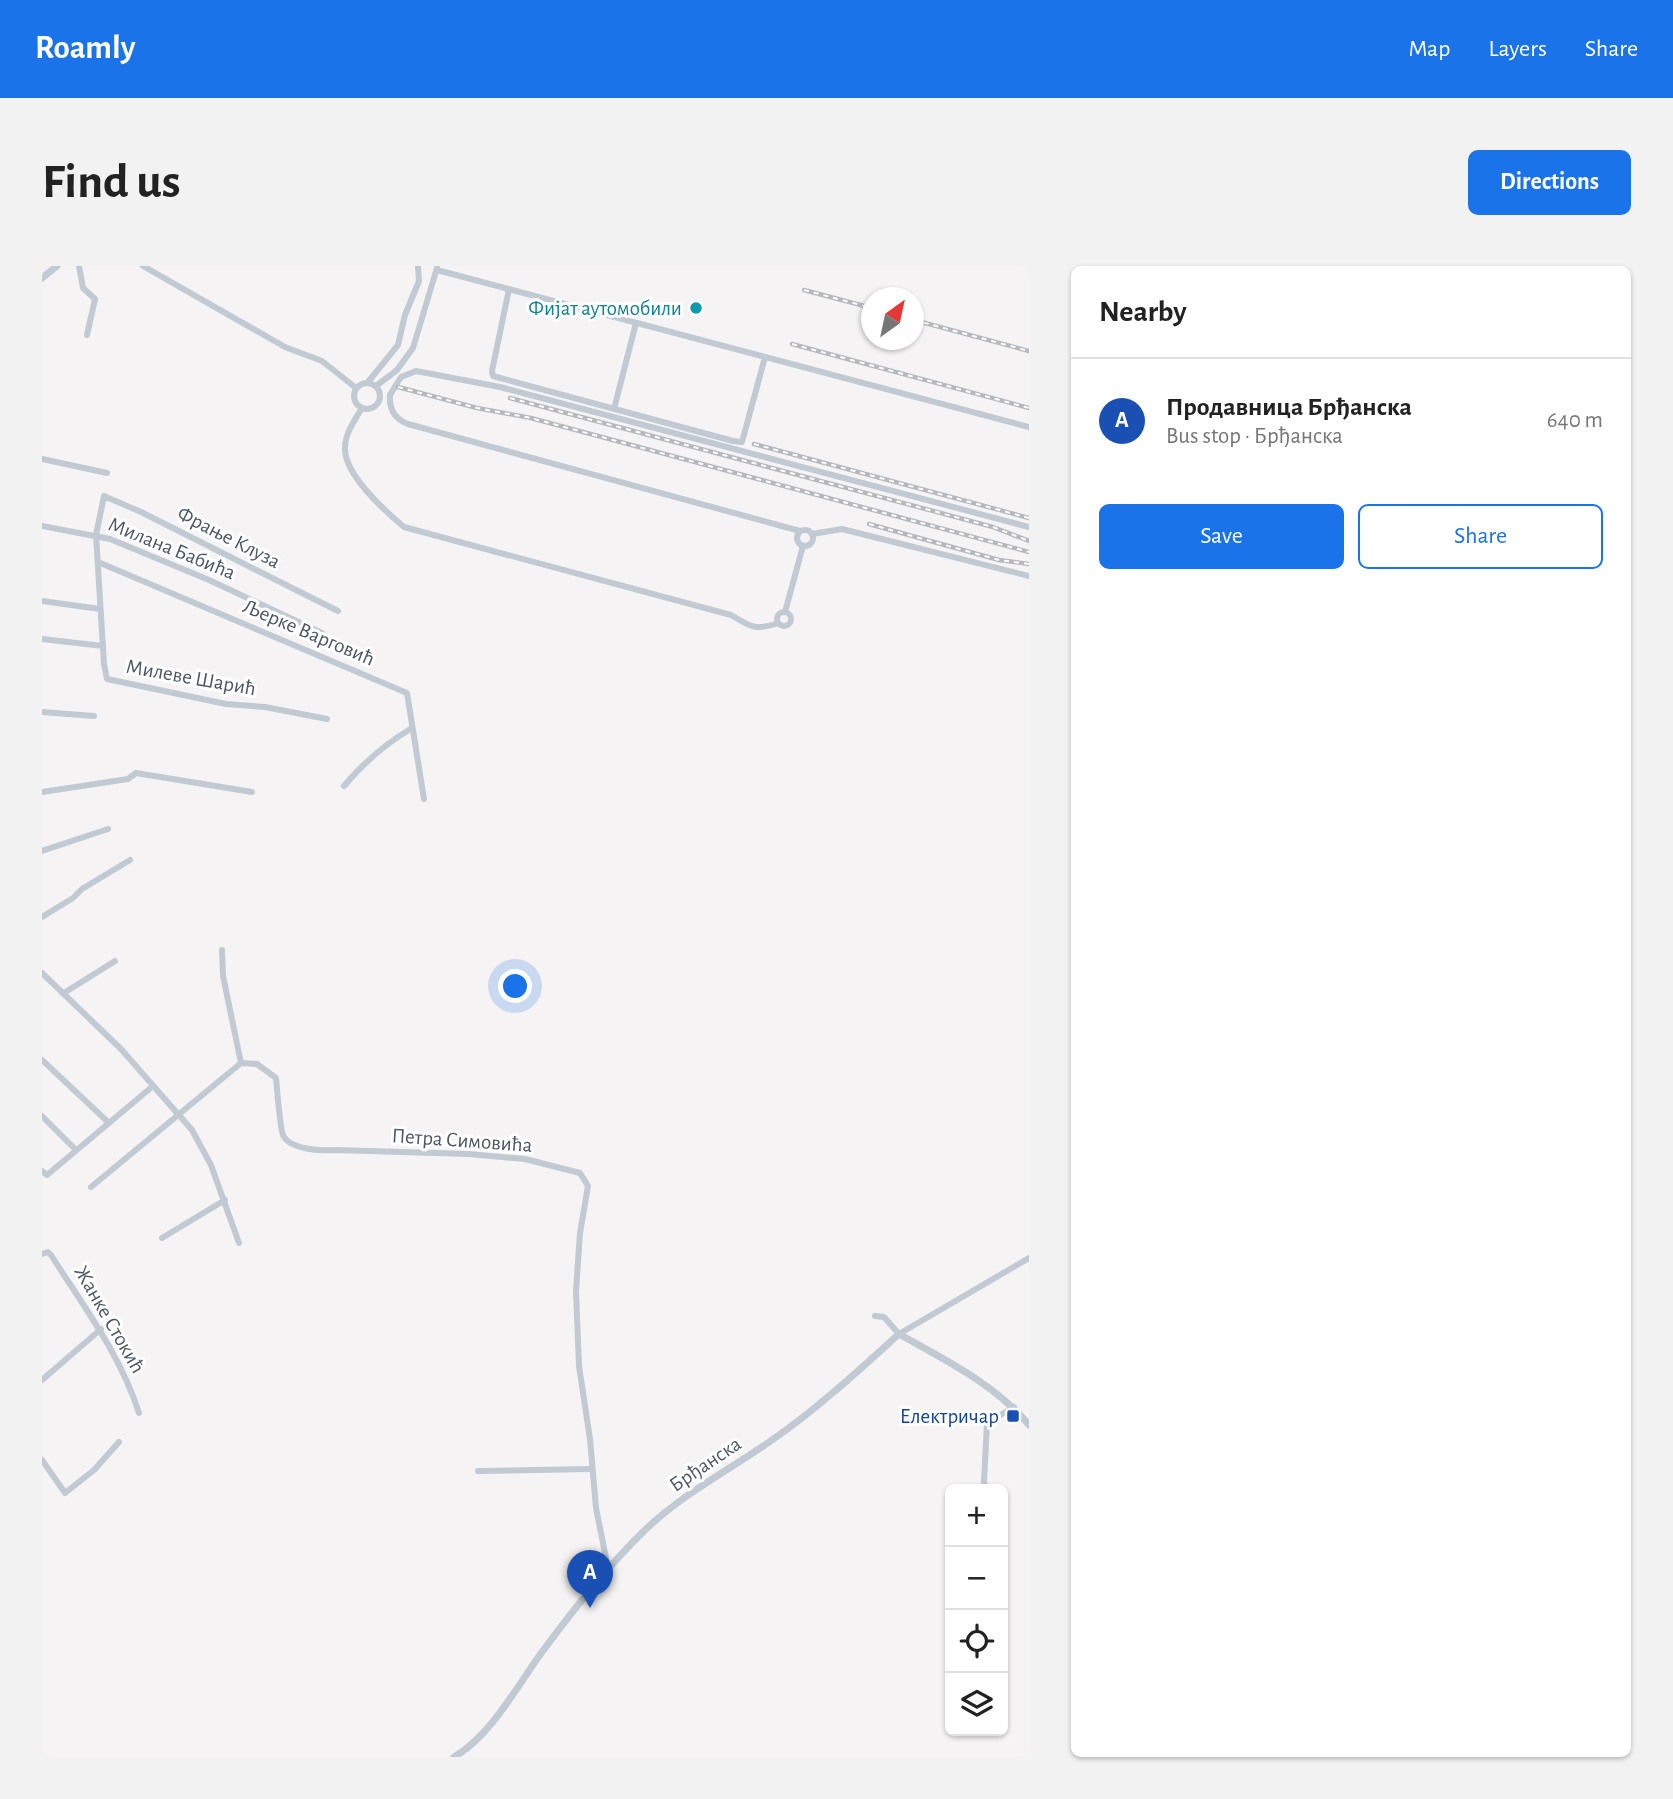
<!DOCTYPE html>
<html lang="en">
<head>
<meta charset="utf-8">
<style>
	body { margin:0; font-family:"Alegreya Sans",sans-serif; background:#f2f2f2; color:#222 }
	.controls { position:absolute; right:21px; bottom:21px; display:grid; overflow:hidden; border-radius:10px; box-shadow:0 2px 5px #0004 }
	.controls button { width:63px; height:63px; display:grid; place-items:center; padding:0; border:0; border-bottom:2px solid #e0e0e0; background:#fff; color:#222; font:35px sans-serif }
	.compass { position:absolute; left:819px; top:21px; width:63px; height:63px; border-radius:50%; background:#fff; box-shadow:0 2px 5px #0004; rotate:33deg }
	.you { position:absolute; left:474px; top:721px; width:24px; height:24px; margin:-18px; border:5px solid #fff; border-radius:50%; background:#1a73e8; box-shadow:0 0 0 10px #1a73e833 }
	.badge { display:grid; place-items:center; width:46px; height:46px; border-radius:50%; background:#1a73e8; color:#fff; font-size:23px; font-weight:700 }
	.pin { position:absolute; translate:-50% -58px; filter:drop-shadow(0 2px 4px #0008) }
	.pin::after { content:''; position:absolute; top:37px; width:24px; height:21px; background:inherit; clip-path:polygon(0 0,100% 0,50% 100%) }
	.list { margin:0; padding:0; list-style:none }
	h2 { display:flex; justify-content:space-between; align-items:center; height:91px; margin:0; padding:0 28px; font-size:30px }
	h2 small { font-size:23px; font-weight:400; color:#767676 }
	.list li { display:grid; grid-template-columns:46px 1fr auto; gap:21px; align-items:center; box-sizing:border-box; height:126px; padding:0 28px; border-top:2px solid #e0e0e0 }
	.list b { display:block; font-size:26px; white-space:nowrap }
	.list p { margin:0; font-size:23px; white-space:nowrap; color:#767676 }
	.list em { font-size:23px; font-style:normal; color:#767676 }
	.actions { display:flex; gap:14px; padding:21px 28px }
	.actions a { flex:1; padding:16px 0; border:2px solid #1a73e8; border-radius:10px; text-align:center; font-size:24px; color:#1a73e8 }
	.actions .main { background:#1a73e8; color:#fff }
	.icon { flex:none; width:38px; height:38px; fill:none; stroke:currentColor; stroke-width:2; stroke-linecap:round; stroke-linejoin:round }
	.map { position:relative; flex:none; width:987px; height:1491px; overflow:hidden; border-radius:10px }
	header { display:flex; align-items:center; gap:42px; box-sizing:border-box; height:98px; padding:0 35px; background:#1a73e8; color:#fff }
	header strong { font-size:33px }
	nav { display:flex; gap:38px; margin-inline-start:auto; font-size:24px }
	.intro { display:flex; align-items:center; justify-content:space-between; box-sizing:border-box; height:168px; padding:0 42px }
	h1 { margin:0; font-size:49px }
	.button { padding:18px 32px; border-radius:10px; background:#1a73e8; color:#fff; font-size:24px; font-weight:700 }
	main { display:flex; gap:42px; padding:0 42px }
	aside { flex:1; background:#fff; border-radius:10px; box-shadow:0 2px 5px #0004 }
	.map>svg:first-child { display:block }
	.lines { fill:none; stroke-linecap:round; stroke-linejoin:round }
	.minor { stroke:#c1cad2; stroke-width:6 }
	.tertiary { stroke:#c1cad2; stroke-width:7 }
	.rail-casing { stroke:#b5b8bd; stroke-width:4.5 }
	.rail { stroke:#fff; stroke-width:2; stroke-dasharray:5; stroke-linecap:butt }
	.culture-dot { fill:#0f9aa8; stroke:#fff; stroke-width:2.5 }
	.transit-dot { fill:#1a4fb4; stroke:#fff; stroke-width:2.5 }
	.labels { text-anchor:middle; stroke-width:6; stroke-linejoin:round; paint-order:stroke }
	.culture-label { font-size:21px; fill:#0d838f; stroke:#fff; text-anchor:end }
	.street-label { font-size:21px; fill:#4a5661; stroke:#fff }
	.transit-label { font-size:21px; fill:#164399; stroke:#fff; text-anchor:end }
</style>
</head>
<body>
<header>
<strong>Roamly</strong>
<nav><a>Map</a><a>Layers</a><a>Share</a></nav>
</header>
<div class="intro"><h1>Find us</h1><a class="button">Directions</a></div>
<main>
<div class="map">
<svg width="987" height="1491" viewBox="0 0 987 1491">
	<rect width="100%" height="100%" fill="#f5f3f3"/>
	<g class="lines">
		<g class="minor">
			<path d="M37 0 41 22 53 33 45 69"/>
			<path d="M101 0 243 81 280 95 314 122"/>
			<path d="M395 4 987 161"/>
			<path d="M467 23 450 105 451 110 691 175 700 176 723 91"/>
			<path d="M326 116 356 79 363 49 377 15 376 0"/>
			<circle cx="325" cy="130" r="13"/>
			<path d="M334 120 355 104 371 82 395 2"/>
			<path d="M320 142C313 154 303 167 303 182 302 208 343 245 362 261L689 349C709 361 713 365 736 357"/>
			<path d="M572 143 594 57"/>
			<path d="M0 193 65 207"/>
			<path d="M0 260 68 273 167 314 280 367"/>
			<circle cx="763" cy="272" r="8"/>
			<path d="M758 265 366 158C352 153 347 143 348 129L359 111 374 105 458 121 987 261"/>
			<path d="M770 268 800 263 987 310"/>
			<path d="M56 296 365 427 382 533"/>
			<path d="M0 335 58 343"/>
			<circle cx="742" cy="353" r="7"/>
			<path d="M743 346 761 280"/>
			<path d="M0 373 61 380"/>
			<path d="M0 446 52 450"/>
			<path d="M285 453 223 441 184 438 65 413 62 398 54 269 62 230 99 246 296 345"/>
			<path d="M302 520C322 496 343 478 370 462"/>
			<path d="M0 526 86 513 94 507 210 526"/>
			<path d="M0 585 66 563"/>
			<path d="M0 651 31 632 40 623 88 594"/>
			<path d="M180 684 181 710 199 797 215 798 234 812C235 823 238 862 241 869 248 884 279 885 293 884L427 888 483 893 538 907 546 920 538 967 534 1025 537 1100 548 1173 554 1242 566 1302"/>
			<path d="M0 707 79 783 150 864 169 899 197 977"/>
			<path d="M22 727 73 695"/>
			<path d="M0 794 66 856"/>
			<path d="M0 850 34 884"/>
			<path d="M0 905 5 909 111 820"/>
			<path d="M49 921 199 797"/>
			<path d="M120 972 183 934"/>
			<path d="M0 988 6 986 9 989C42 1041 78 1088 97 1147"/>
			<path d="M833 1050 842 1051 857 1068 987 992"/>
			<path d="M0 1114 59 1063"/>
			<path d="M0 1194 23 1227 52 1204 77 1176"/>
			<path d="M436 1205 550 1203"/>
			<path d="M944 1223 942 1216 945 1157 972 1141"/>
		</g>
		<g class="tertiary">
			<path d="M0 12 15 0"/>
			<path d="M412 1491C449 1470 475 1420 500 1386 531 1344 563 1303 600 1267 638 1229 686 1205 730 1174 775 1143 816 1105 857 1068 903 1094 953 1118 987 1159"/>
		</g>
		<g class="rail-casing">
			<g id="rail">
				<path d="M762 24 830 42"/>
				<path d="M872 54 987 85"/>
				<path d="M750 78 987 142"/>
				<path d="M356 121 435 142 489 152 987 286"/>
				<path d="M468 132 951 261 987 275"/>
				<path d="M712 178 987 252"/>
				<path d="M827 258 957 294 987 298"/>
			</g>
		</g>
		<use href="#rail" class="rail"/>
	</g>
	<circle class="culture-dot" cx="654" cy="42" r="7"/>
	<rect class="transit-dot" x="964" y="1143" width="14" height="14" rx="3.5"/>
	<g class="labels">
		<g class="culture-label">
			<text x="640" y="49">Фијат аутомобили</text>
		</g>
		<g class="street-label">
			<text transform="translate(187 271) rotate(27)" y="7">Фрање Клуза</text>
			<text transform="translate(130 282) rotate(22)" y="7">Милана Бабића</text>
			<text transform="translate(267 366) rotate(23)" y="7">Љерке Варговић</text>
			<text transform="translate(149 411) rotate(10)" y="7">Милеве Шарић</text>
			<text transform="translate(420 874) rotate(4)" y="7">Петра Симовића</text>
			<text transform="translate(68 1053) rotate(60)" y="7">Жанке Стокић</text>
			<text transform="translate(663 1198) rotate(-34)" y="7">Брђанска</text>
		</g>
		<g class="transit-label">
			<text x="957" y="1157">Електричар</text>
		</g>
	</g>
</svg>
<div class="controls">
<button>+</button>
<button>−</button>
<button><svg class="icon" aria-label="locate" viewBox="0 0 24 24"><circle cx="12" cy="12" r="6"/><path d="M12 2v4M12 18v4M2 12h4M18 12h4"/></svg></button>
<button><svg class="icon" aria-label="layers" viewBox="0 0 24 24"><path d="M12 4l9 5-9 5-9-5zM3 14l9 5 9-5"/></svg></button>
</div>
<svg class="compass" viewBox="-18 -18 36 36"><path d="M0-13l5 13h-10z" fill="#e53935"/><path d="M0 13l5-13h-10z" fill="#767676"/></svg>
<div class="you"></div>
<div class="pin badge" style="left:548px;top:1342px;background:#1a4fb4">A</div>
</div>
<aside>
<h2>Nearby<small></small></h2>
<ul class="list">
<li><span class="badge" style="background:#1a4fb4">A</span><div><b>Продавница Брђанска</b><p>Bus stop · Брђанска</p></div><em>640 m</em></li>
</ul>
<div class="actions"><a class="main">Save</a><a>Share</a></div>
</aside>
</main>
</body>
</html>
